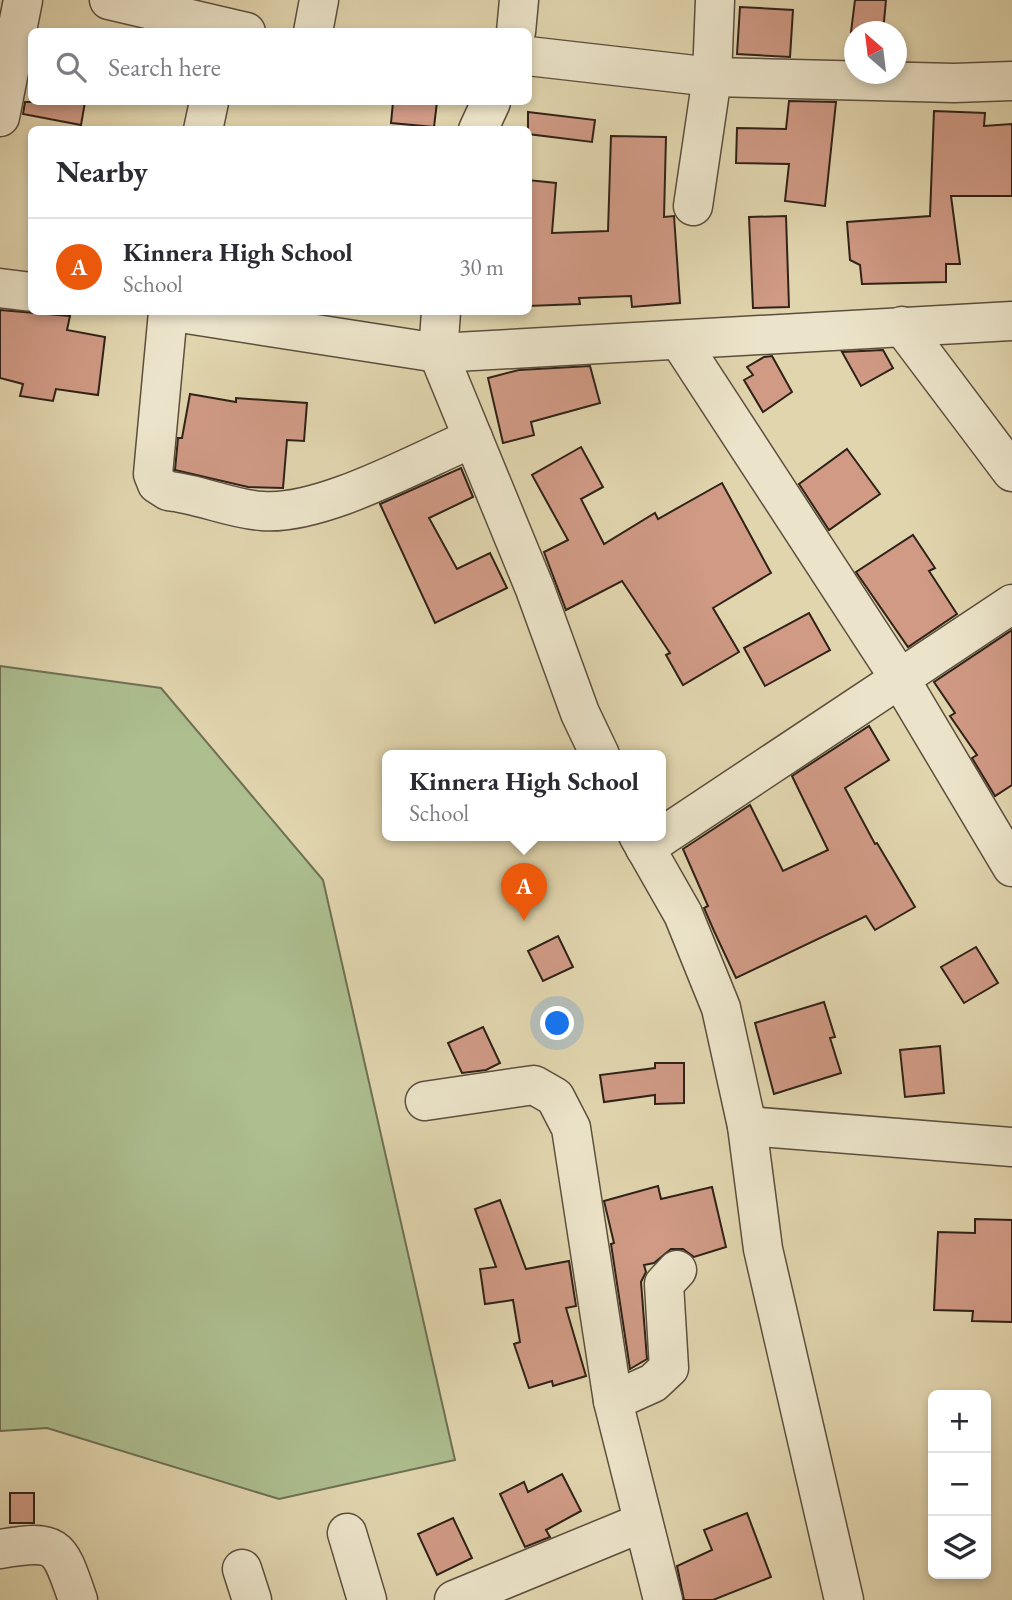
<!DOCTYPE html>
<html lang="en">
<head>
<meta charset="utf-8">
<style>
	body { margin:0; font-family:"EB Garamond",serif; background:#f2f2f3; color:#2b2b33 }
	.controls { position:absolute; right:21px; bottom:21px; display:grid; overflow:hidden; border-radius:10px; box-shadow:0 4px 10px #0003 }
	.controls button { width:63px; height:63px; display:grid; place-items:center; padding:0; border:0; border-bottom:2px solid #e1e1e2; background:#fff; color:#2b2b33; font:35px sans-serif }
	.compass { position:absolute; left:844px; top:21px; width:63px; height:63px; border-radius:50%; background:#fff; box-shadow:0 4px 10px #0003; rotate:332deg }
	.you { position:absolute; left:558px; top:1024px; width:24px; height:24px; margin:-18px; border:5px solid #fff; border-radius:50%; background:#1a73e8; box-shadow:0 0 0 10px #1a73e833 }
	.badge { display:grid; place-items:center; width:46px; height:46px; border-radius:50%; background:#ea580c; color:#fff; font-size:23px; font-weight:700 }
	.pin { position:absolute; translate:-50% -58px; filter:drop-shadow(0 2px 4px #0008) }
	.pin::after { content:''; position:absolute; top:37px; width:24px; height:21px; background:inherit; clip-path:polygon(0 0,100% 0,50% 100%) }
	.popup { position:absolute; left:382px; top:750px; width:284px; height:91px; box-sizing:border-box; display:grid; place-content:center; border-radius:10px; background:#fff; filter:drop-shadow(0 2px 5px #0005); font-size:23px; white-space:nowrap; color:#7c7c81 }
	.popup b { font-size:26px; color:#2b2b33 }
	.popup::after { content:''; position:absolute; left:50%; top:100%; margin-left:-14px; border:14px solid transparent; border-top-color:#fff }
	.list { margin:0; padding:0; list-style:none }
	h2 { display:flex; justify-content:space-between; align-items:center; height:91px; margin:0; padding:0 28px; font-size:30px }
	h2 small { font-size:23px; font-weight:400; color:#7c7c81 }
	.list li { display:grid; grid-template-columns:46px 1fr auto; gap:21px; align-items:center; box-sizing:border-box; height:98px; padding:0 28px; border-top:2px solid #e1e1e2 }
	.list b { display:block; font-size:26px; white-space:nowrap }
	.list p { margin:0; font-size:23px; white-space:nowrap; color:#7c7c81 }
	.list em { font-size:23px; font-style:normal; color:#7c7c81 }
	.icon { flex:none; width:38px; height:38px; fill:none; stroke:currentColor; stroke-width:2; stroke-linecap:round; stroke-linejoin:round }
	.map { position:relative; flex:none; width:1012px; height:1600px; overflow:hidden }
	.search { position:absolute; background:#fff; box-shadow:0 4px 10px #0003; left:28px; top:28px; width:504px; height:77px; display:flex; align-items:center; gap:18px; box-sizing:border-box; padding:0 24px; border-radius:10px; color:#7c7c81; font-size:26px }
	.panel { position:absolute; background:#fff; box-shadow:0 4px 10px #0003; left:28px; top:126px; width:504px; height:189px; border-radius:10px }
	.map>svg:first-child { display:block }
	.green { fill:#adbe8f; stroke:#6e7054; stroke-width:2 }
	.building { fill:#d09a85; stroke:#2f2218; stroke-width:2 }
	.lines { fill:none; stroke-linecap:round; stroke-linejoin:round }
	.minor-casing { stroke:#5c4f3e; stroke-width:41 }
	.minor { stroke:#ece4ca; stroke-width:38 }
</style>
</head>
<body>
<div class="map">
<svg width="1012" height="1600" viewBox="0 0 1012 1600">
	<rect width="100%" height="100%" fill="#e1d5ae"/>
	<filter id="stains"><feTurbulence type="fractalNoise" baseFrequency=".00286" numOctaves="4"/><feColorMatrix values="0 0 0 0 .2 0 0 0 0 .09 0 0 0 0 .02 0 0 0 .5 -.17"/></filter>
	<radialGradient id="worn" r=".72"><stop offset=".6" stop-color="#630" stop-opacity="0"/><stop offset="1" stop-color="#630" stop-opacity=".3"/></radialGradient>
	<path class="green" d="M0 666 161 688 323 880 455 1460 279 1499 47 1428 0 1431Z"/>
	<g class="building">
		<path d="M855 0H886L883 32H851Z"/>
		<path d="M740 7 793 10 790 57 737 54Z"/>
		<path d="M789 101 836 102 825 206 785 201 789 164 736 163 737 128 786 129Z"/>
		<path d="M25 102H85L81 125 23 114Z"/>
		<path d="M393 102H437L434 127 391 123Z"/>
		<path d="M934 111 985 113 984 126 1012 124V196H951L960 264H946V282L862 284 860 265 850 260 847 222 930 216Z"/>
		<path d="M528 112 595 120 592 142 528 134Z"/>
		<path d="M611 136 666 137 664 217 674 216 680 303 632 307 631 296 579 298 580 304 528 306V180L556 183 552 233 608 231Z"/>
		<path d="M786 216 789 307 753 308 749 217Z"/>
		<path d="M0 310 70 316 67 330 105 337 98 395 56 389 53 401 20 396 23 384 0 378Z"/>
		<path d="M883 350 893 368 861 386 842 352Z"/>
		<path d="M772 356 792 392 763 412 744 380 753 375 747 367 764 357Z"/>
		<path d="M590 366 600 403 531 422 534 435 503 443 488 378 519 370Z"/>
		<path d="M190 394 236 402V398L307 403 304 441 287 440 283 488 248 487 175 470 178 438H182Z"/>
		<path d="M581 447 603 487 581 499 604 544 655 513 658 519 722 483 771 573 713 608 739 652 683 685 666 655 670 653 622 581 566 610 544 552 568 540 532 475Z"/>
		<path d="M847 449 880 494 829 530 799 484Z"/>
		<path d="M461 468 473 497 429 518 457 569 490 553 507 588 435 623 380 504Z"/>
		<path d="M913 535 935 568 929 571 957 614 908 647 856 572Z"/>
		<path d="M809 613 830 650 765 686 744 648Z"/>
		<path d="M1012 630V785L995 796 972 758 977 755 950 716 955 713 934 682Z"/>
		<path d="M869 726 889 760 845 788 875 844 877 843 915 907 875 930 866 916 736 978 714 931 704 908 708 906 683 849 750 805 783 871 828 850 792 776Z"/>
		<path d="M558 936 573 967 543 981 528 951Z"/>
		<path d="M976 947 998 983 964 1003 941 967Z"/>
		<path d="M824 1002 835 1037 830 1038 841 1073 774 1094 755 1023Z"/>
		<path d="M483 1027 500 1063 486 1070 462 1073 448 1043Z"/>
		<path d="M940 1046 944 1093 905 1097 900 1050Z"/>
		<path d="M655 1063H684V1103L655 1104V1095L604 1102 600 1075 655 1068Z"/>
		<path d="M658 1186 661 1199 712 1187 726 1247 694 1257 683 1249H671L654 1263 644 1265 646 1272 641 1282 647 1359 630 1369 611 1244 614 1243 604 1201Z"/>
		<path d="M500 1200 526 1269 569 1261 576 1306 566 1308 586 1376 553 1386 552 1381 529 1388 514 1344 520 1342 513 1300 485 1304 480 1269 496 1267 475 1209Z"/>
		<path d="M975 1219 1012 1220V1322L972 1321 973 1311 934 1310 938 1232 975 1233Z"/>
		<path d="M562 1474 581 1511 546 1530 550 1537 525 1547 500 1494 524 1482 528 1492Z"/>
		<rect x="10" y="1493" width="24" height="30"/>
		<path d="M747 1513 771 1577 713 1600H684L677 1566 712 1550 704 1530Z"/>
		<path d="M453 1518 472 1558 437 1575 418 1534Z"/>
	</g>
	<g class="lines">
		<g class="minor-casing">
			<g id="minor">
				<path d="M109 0 246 32"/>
				<path d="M313 32 319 0"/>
				<path d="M516 32 519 0"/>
				<path d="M528 56 712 77 954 83 1012 81"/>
				<path d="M0 117 23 0"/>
				<path d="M203 130 209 102"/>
				<path d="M478 130 491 102"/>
				<path d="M693 206 712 77 715 0"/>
				<path d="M0 288 32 292"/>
				<path d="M168 312 153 474 157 484 168 491C200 494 230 509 262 511 321 516 417 462 473 438"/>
				<path d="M174 312 438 353 1012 321"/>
				<path d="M441 312 438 353 535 589 580 713 600 755"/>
				<path d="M902 326 1012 472"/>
				<path d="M679 340 900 679 1012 867"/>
				<path d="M638 835 683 914 721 1008 747 1126 763 1249 844 1600"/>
				<path d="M645 848 1012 604"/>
				<path d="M425 1101 534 1085 555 1097 571 1128 613 1401 663 1600"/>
				<path d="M747 1126 1012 1147"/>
				<path d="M613 1401 653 1383 669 1368 664 1284 677 1270"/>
				<path d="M347 1533 367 1600"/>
				<path d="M0 1549C59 1539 59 1545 78 1600"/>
				<path d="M242 1569 252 1600"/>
				<path d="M454 1600 641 1523"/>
			</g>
		</g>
		<use href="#minor" class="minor"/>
	</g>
	<rect width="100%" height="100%" filter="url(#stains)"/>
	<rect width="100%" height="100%" fill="url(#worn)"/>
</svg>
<div class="controls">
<button>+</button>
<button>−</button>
<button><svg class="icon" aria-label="layers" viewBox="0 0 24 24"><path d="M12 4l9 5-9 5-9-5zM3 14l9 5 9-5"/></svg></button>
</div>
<svg class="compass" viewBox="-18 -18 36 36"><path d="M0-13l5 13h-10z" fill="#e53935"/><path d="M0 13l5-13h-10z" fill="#7c7c81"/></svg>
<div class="you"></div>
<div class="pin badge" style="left:524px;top:921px">A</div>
<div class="popup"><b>Kinnera High School</b>School</div>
<div class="search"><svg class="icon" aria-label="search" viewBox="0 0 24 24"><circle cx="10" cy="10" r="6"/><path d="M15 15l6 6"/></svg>Search here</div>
<section class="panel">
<h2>Nearby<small></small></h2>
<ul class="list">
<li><span class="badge">A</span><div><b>Kinnera High School</b><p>School</p></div><em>30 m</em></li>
</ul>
</section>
</div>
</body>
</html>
